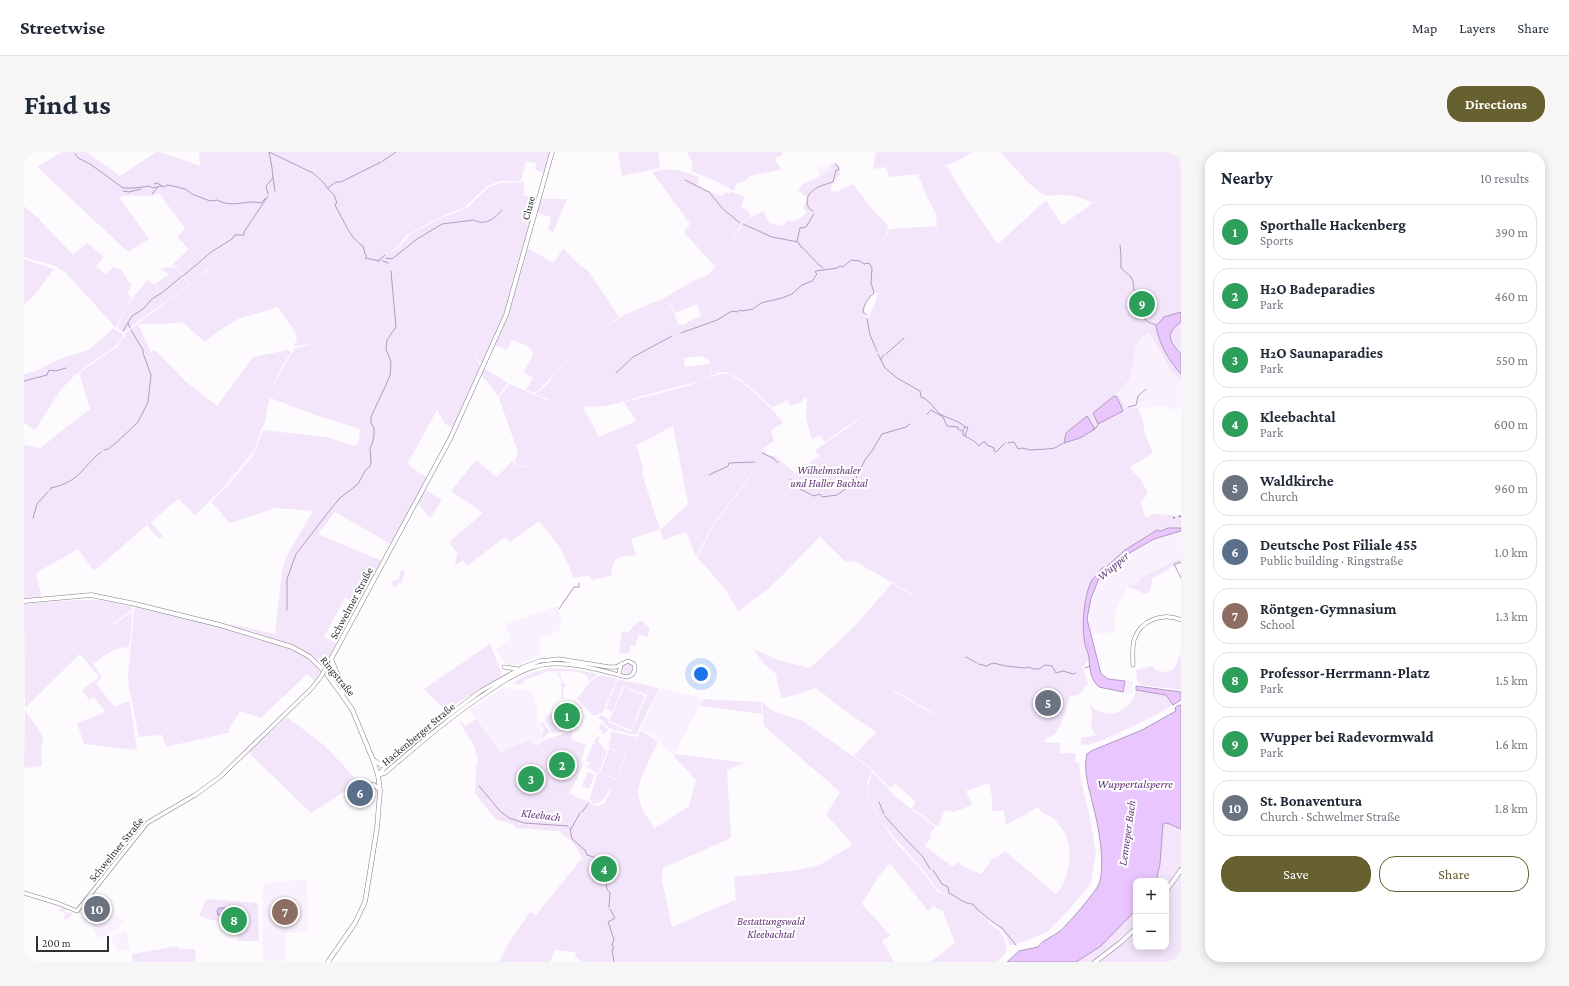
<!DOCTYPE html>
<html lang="en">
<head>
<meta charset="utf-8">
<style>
	body { margin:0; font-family:"Crimson Pro",serif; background:#f6f6f7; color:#1f2937 }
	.controls { position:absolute; right:12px; bottom:12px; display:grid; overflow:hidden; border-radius:8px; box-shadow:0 2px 10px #0003 }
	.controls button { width:36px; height:36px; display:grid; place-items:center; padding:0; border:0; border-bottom:1px solid #e0e1e3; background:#fff; color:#1f2937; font:20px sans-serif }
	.scale { position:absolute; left:12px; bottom:10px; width:73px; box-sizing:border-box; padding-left:4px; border:2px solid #302f31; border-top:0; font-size:11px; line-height:14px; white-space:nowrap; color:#302f31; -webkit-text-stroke:3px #fff; paint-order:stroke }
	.you { position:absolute; left:677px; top:522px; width:14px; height:14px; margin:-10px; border:3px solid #fff; border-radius:50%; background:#1a73e8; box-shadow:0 0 0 6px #1a73e833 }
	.badge { display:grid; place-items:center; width:26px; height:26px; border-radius:50%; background:#66612e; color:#fff; font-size:13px; font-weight:700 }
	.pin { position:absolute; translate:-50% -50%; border:2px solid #fff; box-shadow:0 1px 4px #0006 }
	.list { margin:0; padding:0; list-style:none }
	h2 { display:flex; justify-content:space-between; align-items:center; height:52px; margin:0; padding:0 16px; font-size:17px }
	h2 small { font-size:13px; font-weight:400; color:#747a83 }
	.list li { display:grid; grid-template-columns:26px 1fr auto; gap:12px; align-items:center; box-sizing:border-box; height:56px; margin:0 8px 8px; padding:0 8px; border:1px solid #e0e1e3; border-radius:16px }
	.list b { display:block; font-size:15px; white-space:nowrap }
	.list p { margin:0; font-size:13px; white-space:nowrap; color:#747a83 }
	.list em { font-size:13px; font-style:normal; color:#747a83 }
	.actions { display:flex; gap:8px; padding:12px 16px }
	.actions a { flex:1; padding:9px 0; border:1px solid #66612e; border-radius:16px; text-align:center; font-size:14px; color:#66612e }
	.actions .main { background:#66612e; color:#fff }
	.map { position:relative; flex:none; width:1157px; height:810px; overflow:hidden; border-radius:16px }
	header { display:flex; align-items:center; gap:24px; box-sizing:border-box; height:56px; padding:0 20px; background:#fff; border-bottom:1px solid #e0e1e3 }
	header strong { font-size:19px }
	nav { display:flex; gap:22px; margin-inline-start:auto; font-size:14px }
	.intro { display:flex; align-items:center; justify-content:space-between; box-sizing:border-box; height:96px; padding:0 24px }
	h1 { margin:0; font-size:28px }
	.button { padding:10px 18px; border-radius:16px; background:#66612e; color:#fff; font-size:14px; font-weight:700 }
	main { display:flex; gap:24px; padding:0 24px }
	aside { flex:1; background:#fff; border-radius:16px; box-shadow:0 2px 10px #0003 }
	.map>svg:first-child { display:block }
	.built { fill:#f9f1fe }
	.green { fill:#f3e6fa; fill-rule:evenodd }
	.water { fill:#eac6fe; stroke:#b299c0 }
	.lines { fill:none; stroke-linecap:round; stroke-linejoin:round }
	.stream { stroke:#b299c0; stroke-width:1 }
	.minor-casing { stroke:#837f85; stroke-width:4.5 }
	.major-casing { stroke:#837f85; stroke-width:5 }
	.minor { stroke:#fff; stroke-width:3.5 }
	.major { stroke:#fff; stroke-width:4 }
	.rail { stroke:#515052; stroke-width:1; stroke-dasharray:2 4; stroke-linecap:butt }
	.minor-bridge-casing { stroke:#837f85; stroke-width:4.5; stroke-linecap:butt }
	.minor-bridge { stroke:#fff; stroke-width:3.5 }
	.labels { text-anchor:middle; stroke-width:4; stroke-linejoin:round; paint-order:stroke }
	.street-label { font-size:11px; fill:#302f31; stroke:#fff }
	.park-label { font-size:11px; font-style:italic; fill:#613476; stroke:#fff }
	.water-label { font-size:12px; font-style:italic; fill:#683b7e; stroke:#fff }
</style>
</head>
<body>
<header>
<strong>Streetwise</strong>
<nav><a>Map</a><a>Layers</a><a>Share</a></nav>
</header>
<div class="intro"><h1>Find us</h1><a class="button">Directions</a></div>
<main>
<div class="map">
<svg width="1157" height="810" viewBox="0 0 1157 810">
	<rect width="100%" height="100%" fill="#fdfbfe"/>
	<g class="built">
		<path d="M807 13 808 19 796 25 794 15Z"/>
		<path d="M1125 181 1138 207 1146 218 1157 229V256L1151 258 1138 254 1105 257 1100 254 1093 241 1096 236 1103 231 1108 218 1111 195 1117 184Z"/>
		<path d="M1157 379V407L1152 408 1127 420 1110 434 1105 432 1090 462 1091 480 1066 483 1063 467 1065 452 1069 438 1075 426 1107 400 1130 387Z"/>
		<path d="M533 454 538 472 535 479 515 486 516 504 489 514 482 512 472 497 487 486 481 472Z"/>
		<path d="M1101 528 1109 529 1108 542 1099 541Z"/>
		<path d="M480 535 492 539 502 537 505 538 510 546 515 561 513 566 519 587 512 593 506 588 476 600 445 558Z"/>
		<path d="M636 536 679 547 649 604 628 582 616 579Z"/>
		<path d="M283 727 284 780 261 781V809H238L239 733 243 731Z"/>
		<path d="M84 763H93L100 769 94 772 96 776 74 787 67 769Z"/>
		<path d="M101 778 106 788 103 789 107 798 93 799 87 785Z"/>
	</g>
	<g class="green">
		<path d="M38 0H63L96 24 132 0H136L199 22 176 14 175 0H527L522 21 511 18 512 11 502 9 497 29H476L463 34 440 56 421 63 383 83 371 97 364 102 373 97 387 82 419 65 443 56 465 35 476 31 500 30V44H515L485 153 459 214 452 206 449 197 438 188 449 198 451 206 458 215 430 277 421 272 413 258 384 311 387 315 404 326 368 393 311 360 294 382 358 409 335 453 321 446 300 485 314 492 299 516C276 490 238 484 205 474L206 472 251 482 258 420 262 405 289 359 251 356 206 371 187 350 204 333 229 304 239 278 302 285 332 294 335 287 336 278 334 276C304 268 275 257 246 246V244L240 273 237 278 230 299 199 336 171 363 154 347 127 370 139 384 135 387 123 373 70 419 54 397 12 421 18 446 0 447V293L16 296 66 257 55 221 93 195 103 180 185 117 182 118 166 132 152 115 148 113 165 97 154 86V83L161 77 135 41C120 49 111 40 95 45L125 87 104 100 13 15ZM254 155 271 180 273 186 270 194 287 192 270 197 256 221 247 241 255 220 267 200 264 198 229 205 193 254 161 229 131 198 127 200 114 172H141L158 170 181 190 196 178 214 167Z"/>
		<path d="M594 0H634L636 16 598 24Z"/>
		<path d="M663 0H758L759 1 758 4 752 5 751 8 757 16 756 18 726 24 721 29 712 32 710 39 692 29 667 19 669 12Z"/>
		<path d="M852 0H949L933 9 903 21 865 25 862 15 850 17 849 15Z"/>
		<path d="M976 0H1157V229L1146 218 1125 181C1117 184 1109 193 1111 203H1110C1109 212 1108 221 1104 229 1101 234 1096 236 1093 241L1102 256H1114L1120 272V279L1129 301 1106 315 1105 316 1116 326 1124 341 1116 352 1118 353 1121 365 1124 366 1127 363 1129 362 1149 363 1151 364 1157 362V376L1133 378 1098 400 1077 418 1075 422 1069 428 1062 446 1060 461V485L1066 506 1059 515 1064 532 1054 543 1046 544C1044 554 1037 576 1030 582 1026 586 1023 585 1020 590L1036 591V601H1052L1051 610 1055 611 1057 628 1065 661 1072 701 1067 731 1044 759 1023 780 991 793H986C982 783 975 772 963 768 966 772 969 774 973 777 985 787 986 801 973 810H906L931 791 920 763V759L915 758 910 754 904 759 866 711 854 725 838 752 867 784 858 788 870 810H558L552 805 551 800 531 798 526 810H475L484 792 506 760 512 763 550 716 552 714 554 710 559 707 550 692 535 679 491 676 490 673 471 667 451 641 452 615 454 607 450 594 436 571 435 566 441 574 452 567 476 600 506 588 512 594 520 588 548 579V588L562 593 557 609 560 610 553 627 545 640 550 644 566 650 569 653 574 654 581 651 588 635C580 643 583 650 569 652L566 646 581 596 583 598 575 621 592 628 602 603 585 596 584 598 587 584 586 579 613 585 608 601 616 579 625 583 634 590C629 601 614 629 614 640 615 653 623 666 631 676L665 654 672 628 650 605 652 602 721 611 707 616 703 619 707 686 639 716 638 728 648 775 711 748 712 751 710 725 767 719 794 714 827 694V690L802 663 816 640 740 574 738 550 746 557 754 561 779 569 847 617 848 619 843 630 844 644 862 677 874 693 894 714 913 739 953 759 918 741 913 737C906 728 900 718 892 710 878 693 845 661 844 638 844 631 846 626 849 620L873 646 911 675 905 684 907 686 901 694 929 715 934 710 940 715 957 722 969 706 971 707 981 699 1032 742C1044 730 1049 702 1043 686 1041 680 1035 673 1031 668 1026 663 1017 662 1014 655L982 673 980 659H968V646L965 631 942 639 948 653 930 660 921 658 914 674 911 673 888 656 892 650 871 632 866 636 846 615 830 604 844 588 853 581 813 553 800 542 793 538V535L776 542 757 546 752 522 740 512 728 496 754 508 786 516 833 472 868 431 889 444 890 443 830 409 824 410 821 409 796 385 799 381 759 423 744 437 714 459 701 437 673 405 689 374 720 334 733 311 719 334 688 374 672 404 662 380 639 388 636 378H635L607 387 612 403C593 404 589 405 587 424L568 428 566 424 549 426C542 401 531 389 515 369L486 390 481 385 443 414 439 408 432 413 431 412 433 403 434 402 425 390 459 361 427 339 452 308 473 325 489 308 490 312 532 324 493 312 490 310 494 301 475 246 485 232 523 248 559 255 575 285 612 269 600 250C621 245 642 240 663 234 674 231 693 220 704 222 715 224 752 260 759 271L747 278 750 289 741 295 736 302 741 297 743 303 751 304 771 321 795 304 791 299 793 297 842 263 820 276 801 290 796 283 788 288 782 267 783 246H780L776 251 766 254 763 248 748 256C737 246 714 220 699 220 694 220 691 223 687 224L686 209 677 204 660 206 661 215 686 212V225C668 232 649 236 630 241 613 245 596 252 579 254 557 257 531 251 511 242L520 235 549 203 514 239 510 241 502 238 509 226 499 220 509 203C507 193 496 191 488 188L483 198 470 193 487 154 503 96 530 111 539 96 551 109 564 119 595 165 580 177 600 163 642 145 651 162 654 173 663 172V170L677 164 673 152 652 161 642 145 671 128 684 123 693 112 691 115 660 80 666 72 628 20C648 15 657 18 675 25L673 34 697 44 702 40 705 42 706 39 720 45 717 55 724 58 727 65 718 70 709 89 695 109 709 90 719 70 739 59 746 71 756 74 760 73 763 68 767 70 780 64 783 59 779 56 784 47 774 38 778 33 807 18 806 12H810L814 14 817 22 808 31 807 39 812 40 829 32 849 58 864 73 863 81 852 95 864 81 865 77 913 74V79L915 81 913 78 912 62 903 45 894 23 923 14 942 46 974 92 1022 48 1038 73 1069 51C1060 47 1050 43 1039 43 1033 42 1027 45 1021 43 1008 38 986 10 976 0ZM849 140 854 141C852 149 849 159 843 166L841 164C838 154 843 147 849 140ZM1090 244 1094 245 1099 259 1074 272 1069 261ZM1063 264 1048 289 1040 291 1042 281ZM649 274 664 352 636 378 618 321 619 316 613 294H611ZM870 538 909 561 914 565 869 539Z"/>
		<path d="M517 47H543L529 80 524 78 527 65 513 61Z"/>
		<path d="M0 54 15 67 49 103 34 115 0 105Z"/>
		<path d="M63 91 80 105 72 114 81 122 90 115 96 117 103 126 102 128 108 133 103 142 108 145 103 152 92 176 42 121 34 116Z"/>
		<path d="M0 107 30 117 9 145 0 152Z"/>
		<path d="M149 115 154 118 165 132 100 180 94 177V174L103 153 124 127 123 126 130 133 145 122 136 117 137 116Z"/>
		<path d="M89 176 99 182C98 195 72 206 63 214 34 234 29 252 11 278L0 271V222L12 219 33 208 64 198 79 186Z"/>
		<path d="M460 216 484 231 474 245 464 230 457 223Z"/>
		<path d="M400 337 418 348 406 366 393 350Z"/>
		<path d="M1157 407V412L1148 415 1128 427 1127 436 1124 442 1118 441 1104 434 1105 432 1110 434 1115 429 1116 426 1152 408Z"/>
		<path d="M380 417V425L378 426V431L373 432V434L369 435 368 429 375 427 376 420Z"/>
		<path d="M50 448H77L108 455V458L88 472 89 473 108 460 107 482 105 495C91 495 80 504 69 512L78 525 72 531 90 555 105 549 106 551 113 598 60 592 53 571 77 562 81 559 70 545 65 548 58 538 75 525 56 502 1 556 0 452Z"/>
		<path d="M112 454 202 476 270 497 284 505 298 517 291 529 283 522 237 566 216 559 204 579 207 580 142 595 138 583 115 585 105 536 104 525 110 459Z"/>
		<path d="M616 468 626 476 623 485 615 482 611 494H606L605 501H595L598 479 603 481Z"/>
		<path d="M466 492 477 519V523L475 526 427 555H418L400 537Z"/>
		<path d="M1157 501V538L1117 533 1113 529 1112 518 1128 514 1133 519 1142 520 1150 517Z"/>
		<circle cx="604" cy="517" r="6"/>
		<path d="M526 516 547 517 573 522 564 530V525C556 516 534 521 524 519L499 529 500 531 494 533 490 530 510 520Z"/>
		<path d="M531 521H538L536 523 540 532H542V534L540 535 539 545H541L540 547H535L537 546 538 534H536V532L538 531 534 522Z"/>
		<path d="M577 523 593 527 580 558 577 561 570 564 559 554 553 546C562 539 564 527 577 523Z"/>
		<path d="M594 527C608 531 621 532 635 536L612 583 594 579 595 577 593 576V579L585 576 578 569V567L577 568 574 566 579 562V564L585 567 584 570 607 580 623 543 599 534 588 560 582 557Z"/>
		<path d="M600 535 621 544 607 578 585 569Z"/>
		<path d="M1112 538 1142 543 1149 553C1136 561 1070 596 1058 593L1056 590 1058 589 1057 586 1072 583 1067 576 1068 561 1065 552C1081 570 1107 561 1112 538Z"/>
		<path d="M680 547 737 550 738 562 676 554Z"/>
		<path d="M550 549 559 556 554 558 550 553 542 556 541 555 535 557 536 559 534 558V556Z"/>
		<path d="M1 558 15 578 19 586 17 595 18 614 0 616Z"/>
		<path d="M530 561 533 562 527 565 531 571 537 569 538 570 532 573 534 579 540 578 533 581 531 580 529 582 521 568 522 564Z"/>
		<path d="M263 565 301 594 335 630 287 661 226 602 227 598Z"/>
		<path d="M517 570H519L526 580 522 583 519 587 518 581 520 576 516 573Z"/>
		<path d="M577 571 584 577 583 580 578 581V578L574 577Z"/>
		<path d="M409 577 361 620 360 618Z"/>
		<path d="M575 584 576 585 574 589 580 595 574 620 572 621 560 613 565 614 566 611 562 609 569 592H571L570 589Z"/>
		<path d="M585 597 601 603 592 627 576 621Z"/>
		<path d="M564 620 571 623 565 637 558 634Z"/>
		<path d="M1139 671H1143L1157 677V714L1142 736V729H1132L1136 712Z"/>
		<path d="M1157 721V810H1074L1112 778V795H1142V742Z"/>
		<path d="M182 747 234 751 235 789H214V773L211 770 187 768 175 764Z"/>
		<path d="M38 755 43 758 40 759 46 761 48 760H49L46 766 39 768 41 761 33 758V757L37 758Z"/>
		<path d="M1112 758V773L1083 800 1068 810H1052L1077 794Z"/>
		<path d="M154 794 155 797H171L172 810H108V802Z"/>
	</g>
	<g class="water">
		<path d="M1157 160V170C1140 182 1146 190 1157 202V222C1145 209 1135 192 1132 174L1140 165Z"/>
		<path d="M1090 244 1093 245 1099 259 1074 272 1069 261Z"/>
		<path d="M1063 264 1071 277 1056 286 1040 291 1042 281Z"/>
		<path d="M1144 376H1157V379L1130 387 1107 400 1075 426 1067 446 1063 467 1077 522 1084 527 1101 529 1099 540 1075 535C1066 527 1066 517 1065 507 1065 502 1062 497 1061 492 1058 477 1059 461 1062 446 1063 441 1065 433 1068 428 1071 424 1075 422 1077 417L1083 414 1101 398 1133 378 1137 379Z"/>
		<path d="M1112 534 1157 540V548L1149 553 1142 543 1112 538Z"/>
		<path d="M1157 552V677L1143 671 1139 672 1136 712 1132 729H1112V758L1077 794 1052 810H983L995 799 1014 795C1018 788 1029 785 1036 779 1044 772 1071 741 1075 732 1082 712 1074 672 1069 653 1065 636 1059 619 1063 602L1067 599 1118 578 1152 559 1151 556 1155 553 1157 555Z"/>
		<path d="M195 756H207L206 763H194L193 759Z"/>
	</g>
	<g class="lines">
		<g class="stream">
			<path d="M245 0 289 21 300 31 304 37 310 43 313 51 311 52 312 55C319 67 327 88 339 94L341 102 343 104 341 106 356 109"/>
			<path d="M51 2 54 6 66 12 99 36H110L126 34 128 36 138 34 140 35 143 33 149 34 161 37 168 42 186 49 193 48C209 57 223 47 237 51L242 46"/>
			<path d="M359 9 372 0"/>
			<path d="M249 26 251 39"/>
			<path d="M661 28 685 40 699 57 716 71"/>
			<path d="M130 32 133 31 138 34"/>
			<path d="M304 36 312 30H317L357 10"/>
			<path d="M99 39 105 40 117 37"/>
			<path d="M128 42 133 36"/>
			<path d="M244 42 242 34 249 26 248 16 245 0"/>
			<path d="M789 59C785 57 784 55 783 51 782 38 798 33 809 30L812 18H815L814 14 811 12"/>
			<path d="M719 72 748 85 774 90 777 95 779 96 794 112 799 116"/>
			<path d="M773 89 776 76 782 75 790 62"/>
			<path d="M1096 93 1097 104V116L1107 125 1109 129 1111 146 1118 165 1124 170 1132 173"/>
			<path d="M362 106 368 107 393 87 418 72 450 68C460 74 471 67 478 58"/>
			<path d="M179 107 187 100 208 87 211 83H220V80L244 44"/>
			<path d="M354 109 361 103"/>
			<path d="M359 109 364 111"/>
			<path d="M159 124 178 108"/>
			<path d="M843 167 846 183 853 199"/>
			<path d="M104 171 106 176"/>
			<path d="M99 179 108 164 119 157 128 147 139 140 158 124"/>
			<path d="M657 181 693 168 708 159 713 160 716 158 718 159 729 157 737 151 758 146 768 142 778 133 788 129 793 122 791 120 792 119 813 116 816 114 819 115 827 108 836 109 840 112 845 111 848 116 847 131 850 141C844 146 840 152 839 160L843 163"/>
			<path d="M854 202 861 216 873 226 896 239 897 245C906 248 909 256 916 262 924 267 934 268 941 275L939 278V283C944 286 952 289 955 294L959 290H961L963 293 970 296V299L972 300 981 291"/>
			<path d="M862 202 880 186"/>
			<path d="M857 207 860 203"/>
			<path d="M592 221 609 205 648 184"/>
			<path d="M0 229 23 223 25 218 32 219 42 216"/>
			<path d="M1104 255 1112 253 1114 244 1122 237"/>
			<path d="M903 262 907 258 919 265 923 274 934 275V277L938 279"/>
			<path d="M941 275H944L941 284"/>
			<path d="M1069 277 1072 276 1075 271"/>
			<path d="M984 291 990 290 994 297 998 296 1006 298 1023 297 1031 296 1039 291"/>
			<path d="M80 298 84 297 93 290 114 270 124 250 127 223 119 201V198L107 178"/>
			<path d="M738 301 749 306 754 311"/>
			<path d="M685 323 704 314 705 311 731 310"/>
			<path d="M766 327 776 337 790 344 796 342 798 345 813 343 827 333 832 326 841 308 848 299 858 282 882 275 886 272"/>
			<path d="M26 338 27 336C57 329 57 316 77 300"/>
			<path d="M9 366 13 352 24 340"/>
			<path d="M1157 410 1150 412 1157 426"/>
			<path d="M535 457 550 435H555V431"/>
			<path d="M263 458V427L272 402 306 358 316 346 334 332 341 319 346 314 347 311 346 296 348 292 350 284V276L347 271V265L366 224 367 210 362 197 363 188 372 175 367 119"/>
			<path d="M942 505 953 511"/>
			<path d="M955 512 962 514 969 511 982 514 1000 516 1005 515 1009 517H1015L1021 513 1028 514 1032 521 1039 519 1049 522 1052 521"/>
			<path d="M1061 516 1066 514"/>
			<path d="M455 634 476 659 485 666 500 671 544 674"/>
			<path d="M855 650 860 662"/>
			<path d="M558 660 564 652"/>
			<path d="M861 664 875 680 899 705 906 717"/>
			<path d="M546 676 548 687 561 698 563 703 579 708 586 722 583 730"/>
			<path d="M547 677 556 661"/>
			<path d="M909 718 918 732 924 735 925 741C933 744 939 752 949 752L953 757 970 771 978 776 992 793"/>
			<path d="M582 732 583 737 586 741 585 755"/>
			<path d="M586 757 591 766 584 770C587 776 587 781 590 787L588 793 590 796 588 797 590 810"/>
		</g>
		<g class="minor-casing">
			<g id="minor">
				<path d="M535 507 585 515H592L604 509 610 512 611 518 608 523 603 525C578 519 551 510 525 512 502 514 481 528 462 541 426 565 394 593 361 621L354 623 364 612 406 577 457 539 499 515 516 509Z"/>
				<path d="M1109 513C1109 505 1108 496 1110 488 1116 468 1139 460 1157 468"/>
				<path d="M480 515 493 517"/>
				<path d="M595 522 597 512"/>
				<path d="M0 741 33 751 53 759 123 671 171 643 196 625 288 536 298 523"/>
			</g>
		</g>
		<g class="major-casing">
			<g id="major">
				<path d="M0 449 67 443 111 452 196 473 268 495 286 505 302 521 328 557 349 608 354 623 356 639 353 676 341 750 331 771 304 810"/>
				<path d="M319 542V536L307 507 426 287 482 163 528 0"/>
				<path d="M351 609 357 613 364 612"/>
				<path d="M343 632 350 633 356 638"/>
				<path d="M1142 739 1157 718"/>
				<path d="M1071 810 1096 791 1112 776"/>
			</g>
		</g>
		<use href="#minor" class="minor"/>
		<use href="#major" class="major"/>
		<path class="rail" d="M1149 366 1157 364"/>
		<g class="minor-bridge-casing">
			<path id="minor-bridge" d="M298 523 303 513"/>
		</g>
		<use href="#minor-bridge" class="minor-bridge"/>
	</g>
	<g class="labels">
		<g class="street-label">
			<text transform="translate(504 56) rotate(-75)" y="4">Cluse</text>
			<text transform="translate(327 451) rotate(-62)" y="4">Schwelmer Straße</text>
			<text transform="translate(314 524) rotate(51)" y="4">Ringstraße</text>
			<text transform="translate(394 582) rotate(-40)" y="4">Hackenberger Straße</text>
			<text transform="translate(92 697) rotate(-51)" y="4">Schwelmer Straße</text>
		</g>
		<g class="park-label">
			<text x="805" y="322">Wilhelmsthaler<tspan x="805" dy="13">und Haller Bachtal</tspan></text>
			<text x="747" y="773">Bestattungswald<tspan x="747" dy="13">Kleebachtal</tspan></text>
		</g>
		<g class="water-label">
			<text transform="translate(1089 414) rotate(-41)" y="4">Wupper</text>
			<text x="1111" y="636">Wuppertalsperre</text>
			<text transform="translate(517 663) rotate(7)" y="4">Kleebach</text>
			<text transform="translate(1103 681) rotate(-82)" y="4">Lenneper Bach</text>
		</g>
	</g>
</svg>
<div class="controls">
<button>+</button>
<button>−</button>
</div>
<div class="scale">200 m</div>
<div class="you"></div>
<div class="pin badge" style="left:543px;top:564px;background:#2e9e5b">1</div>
<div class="pin badge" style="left:538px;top:613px;background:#2e9e5b">2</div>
<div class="pin badge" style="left:507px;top:627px;background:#2e9e5b">3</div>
<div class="pin badge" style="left:580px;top:717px;background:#2e9e5b">4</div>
<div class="pin badge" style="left:1024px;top:551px;background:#6b7280">5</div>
<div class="pin badge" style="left:336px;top:641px;background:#5c6f8a">6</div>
<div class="pin badge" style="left:261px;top:760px;background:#8d6e63">7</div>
<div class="pin badge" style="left:210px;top:768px;background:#2e9e5b">8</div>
<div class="pin badge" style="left:1118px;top:152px;background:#2e9e5b">9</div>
<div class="pin badge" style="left:73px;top:757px;background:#6b7280">10</div>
</div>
<aside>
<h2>Nearby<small>10 results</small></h2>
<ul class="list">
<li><span class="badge" style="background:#2e9e5b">1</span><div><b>Sporthalle Hackenberg</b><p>Sports</p></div><em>390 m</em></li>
<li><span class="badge" style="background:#2e9e5b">2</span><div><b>H₂O Badeparadies</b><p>Park</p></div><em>460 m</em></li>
<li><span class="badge" style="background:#2e9e5b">3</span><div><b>H₂O Saunaparadies</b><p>Park</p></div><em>550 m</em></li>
<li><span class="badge" style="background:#2e9e5b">4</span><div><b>Kleebachtal</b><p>Park</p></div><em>600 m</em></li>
<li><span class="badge" style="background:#6b7280">5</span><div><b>Waldkirche</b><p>Church</p></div><em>960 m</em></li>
<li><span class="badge" style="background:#5c6f8a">6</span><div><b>Deutsche Post Filiale 455</b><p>Public building · Ringstraße</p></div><em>1.0 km</em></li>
<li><span class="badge" style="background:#8d6e63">7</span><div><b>Röntgen-Gymnasium</b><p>School</p></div><em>1.3 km</em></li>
<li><span class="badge" style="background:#2e9e5b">8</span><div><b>Professor-Herrmann-Platz</b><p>Park</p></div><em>1.5 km</em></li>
<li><span class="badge" style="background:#2e9e5b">9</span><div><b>Wupper bei Radevormwald</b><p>Park</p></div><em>1.6 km</em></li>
<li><span class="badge" style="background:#6b7280">10</span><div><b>St. Bonaventura</b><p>Church · Schwelmer Straße</p></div><em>1.8 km</em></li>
</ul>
<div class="actions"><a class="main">Save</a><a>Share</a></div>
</aside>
</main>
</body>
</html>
